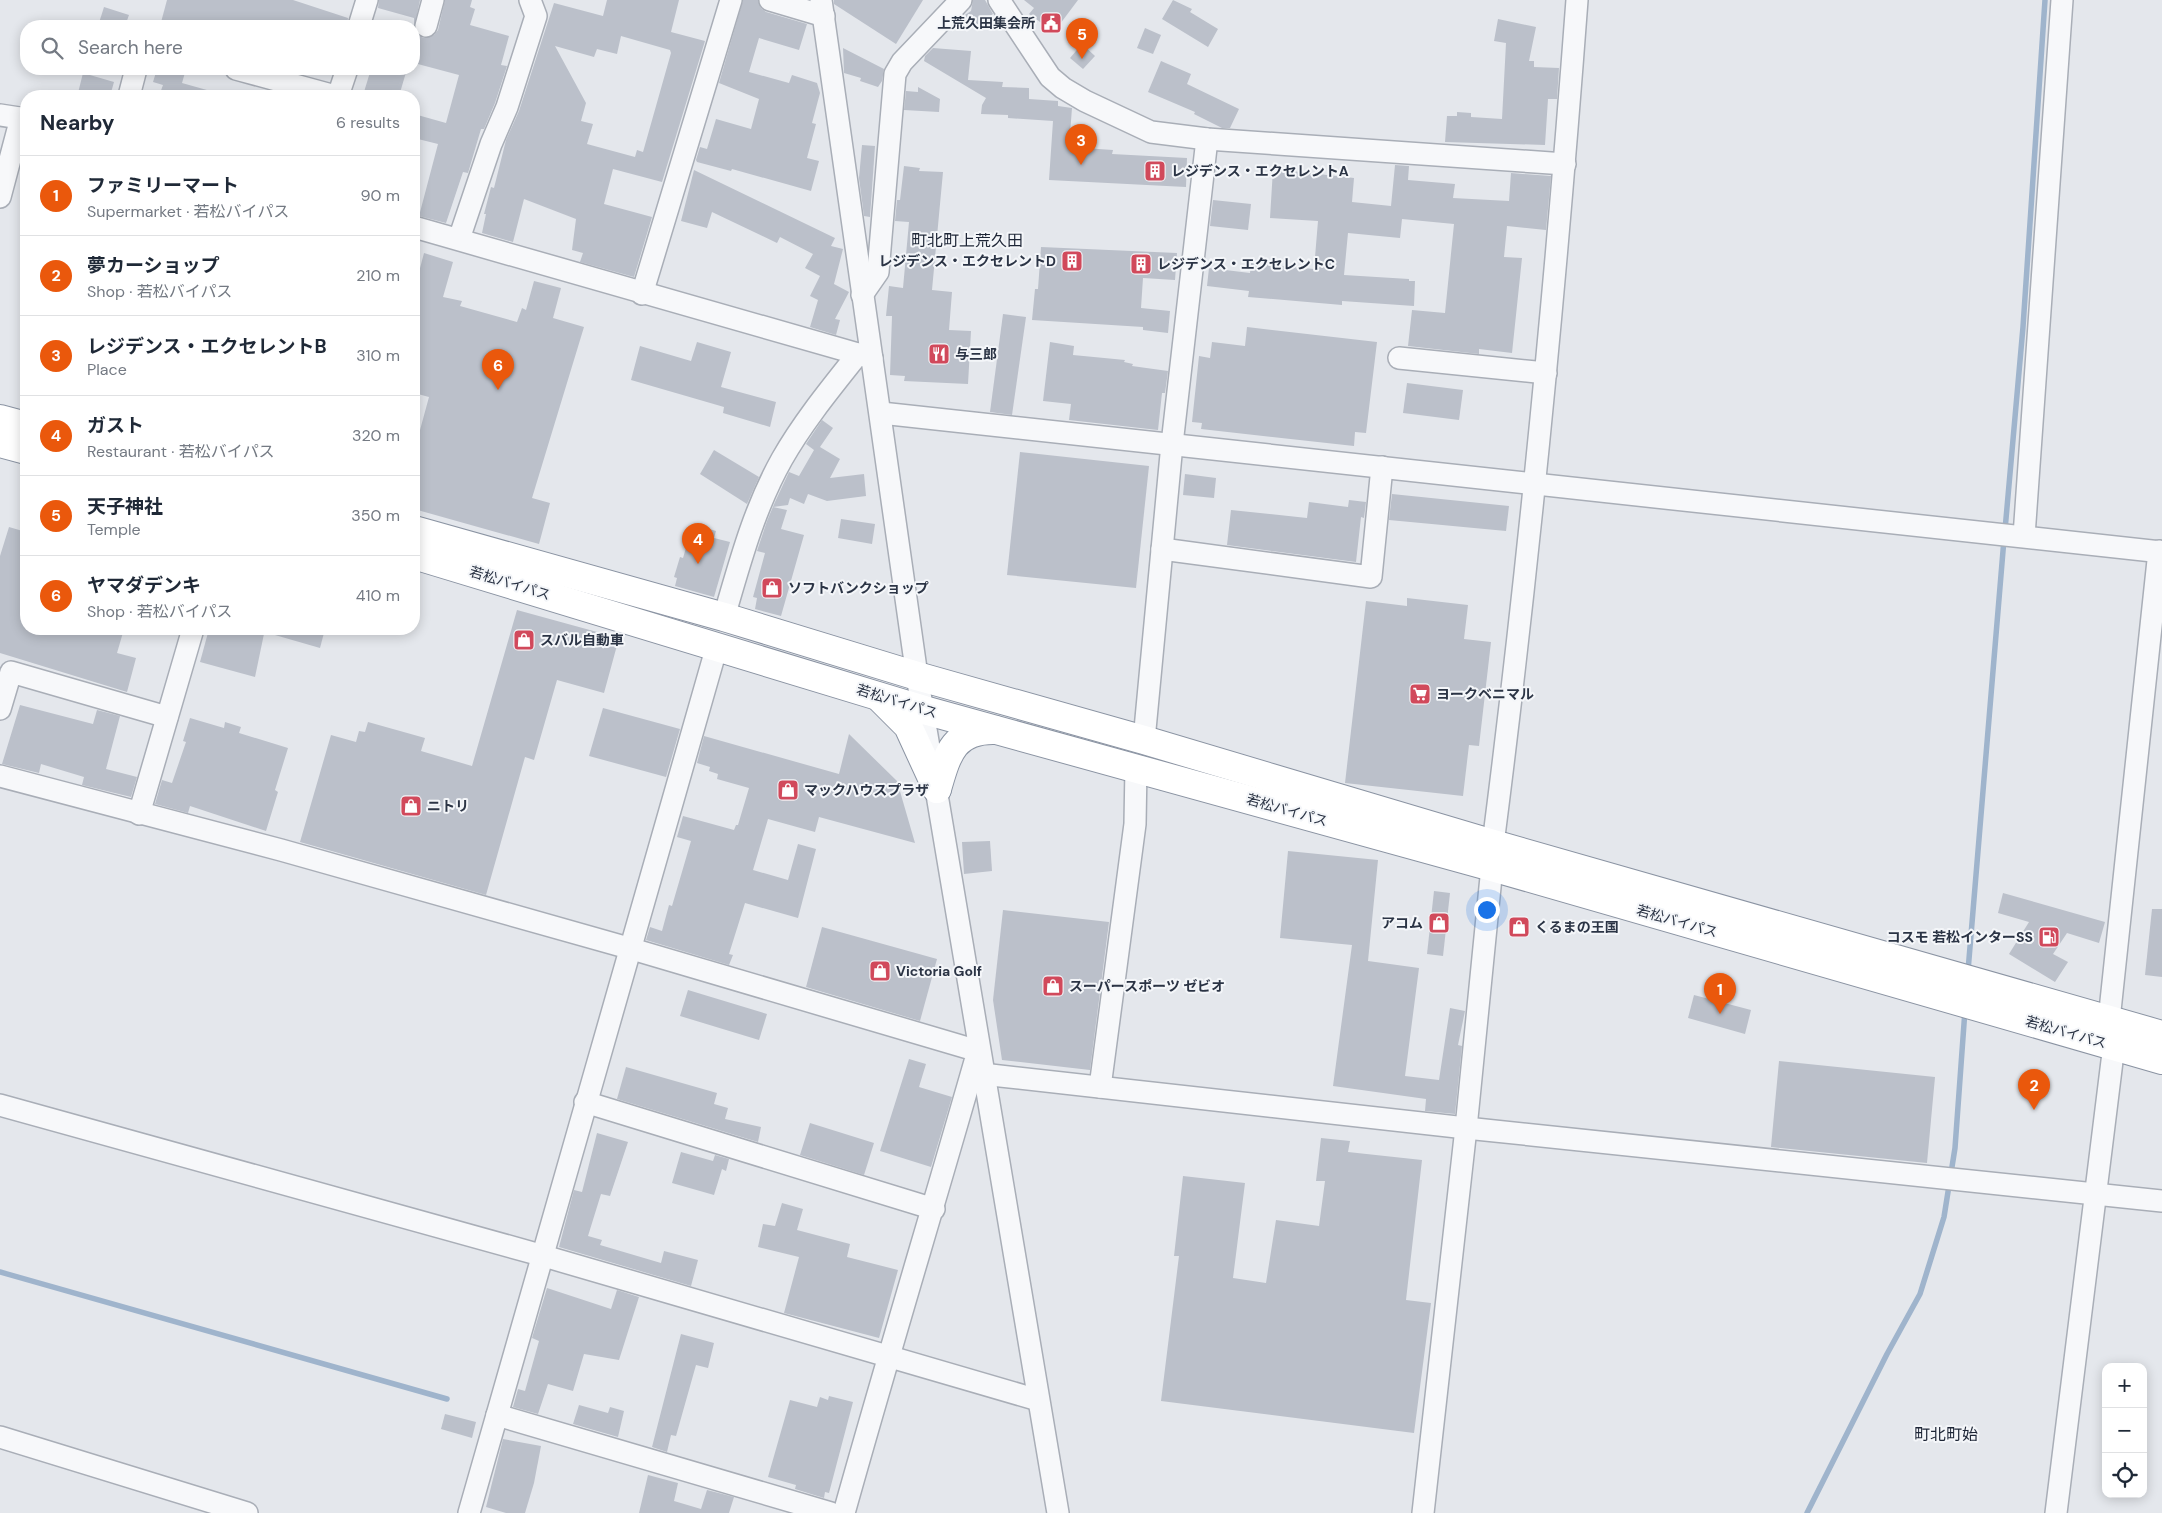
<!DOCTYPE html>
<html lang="en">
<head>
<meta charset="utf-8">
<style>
	body { margin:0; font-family:"DM Sans","Noto Sans JP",sans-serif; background:#f2f2f3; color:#1f2937 }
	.controls { position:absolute; right:15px; bottom:15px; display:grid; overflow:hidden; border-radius:10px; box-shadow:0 2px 12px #0003 }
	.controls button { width:45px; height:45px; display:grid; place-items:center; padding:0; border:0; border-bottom:1px solid #e0e1e3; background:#fff; color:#1f2937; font:25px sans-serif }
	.you { position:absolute; left:1486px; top:909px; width:18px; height:18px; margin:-12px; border:4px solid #fff; border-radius:50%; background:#1a73e8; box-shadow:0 0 0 8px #1a73e833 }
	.badge { display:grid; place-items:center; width:32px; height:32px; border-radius:50%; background:#ea580c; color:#fff; font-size:16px; font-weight:700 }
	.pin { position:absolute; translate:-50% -41px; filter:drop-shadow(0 1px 2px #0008) }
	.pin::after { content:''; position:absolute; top:26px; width:18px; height:15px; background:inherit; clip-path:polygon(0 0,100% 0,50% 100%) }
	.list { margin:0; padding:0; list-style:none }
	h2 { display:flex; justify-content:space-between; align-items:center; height:65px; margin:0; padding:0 20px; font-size:21px }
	h2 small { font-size:16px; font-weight:400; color:#747a83 }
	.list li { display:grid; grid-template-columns:32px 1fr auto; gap:15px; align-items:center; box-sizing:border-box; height:80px; padding:0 20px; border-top:1px solid #e0e1e3 }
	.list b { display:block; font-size:19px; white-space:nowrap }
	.list p { margin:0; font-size:16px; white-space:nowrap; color:#747a83 }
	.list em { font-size:16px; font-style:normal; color:#747a83 }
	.icon { flex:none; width:28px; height:28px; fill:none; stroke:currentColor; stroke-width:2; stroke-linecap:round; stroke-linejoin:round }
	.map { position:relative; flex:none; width:2162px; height:1513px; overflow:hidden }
	.search { position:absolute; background:#fff; box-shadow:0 2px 12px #0003; left:20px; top:20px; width:400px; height:55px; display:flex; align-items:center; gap:12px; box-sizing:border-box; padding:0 18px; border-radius:20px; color:#747a83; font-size:19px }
	.panel { position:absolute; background:#fff; box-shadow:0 2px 12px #0003; left:20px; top:90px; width:400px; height:545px; border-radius:20px }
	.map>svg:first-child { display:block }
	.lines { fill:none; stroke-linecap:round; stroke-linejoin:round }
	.stream { stroke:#9fb4cc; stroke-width:5.5 }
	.building { fill:#bbc0ca; fill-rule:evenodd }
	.minor-casing { stroke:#a9aeb7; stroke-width:24 }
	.highway-casing { stroke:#8b94a3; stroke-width:30 }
	.minor { stroke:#f7f8fa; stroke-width:21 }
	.highway { stroke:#fff; stroke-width:28 }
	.labels { text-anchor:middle; stroke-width:4; stroke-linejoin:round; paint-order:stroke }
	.poi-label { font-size:14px; font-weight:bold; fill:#2b3445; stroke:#f4f6f9; text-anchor:start }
	.street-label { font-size:14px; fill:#2b3445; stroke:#f4f6f9 }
	.quarter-label { font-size:16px; fill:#1d2536; stroke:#f4f6f9 }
</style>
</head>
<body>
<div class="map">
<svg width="2162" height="1513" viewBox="0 0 2162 1513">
	<rect width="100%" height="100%" fill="#e4e7ec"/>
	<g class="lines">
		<g class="stream">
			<path d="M2005 530 2023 327 2045 0"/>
			<path d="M1968 971 2004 539"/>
			<path d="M0 1272 447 1399"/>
			<path d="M1807 1513 1887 1354 1920 1294 1944 1217 1955 1148 1965 1010"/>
		</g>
	</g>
	<g class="building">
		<path d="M167 0H293L348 18 347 26H160Z"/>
		<path d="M379 0H420L414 29 417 34 423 38 434 35 438 30 445 0H472L470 7 475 9 470 25 509 36 501 65 507 66 495 103 484 129H481L468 173 463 172 446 223 419 216 438 144 414 138V114L446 123 459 75 414 63V18L378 8Z"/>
		<path d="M607 0H679L671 32 705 41 662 182 613 169 604 204 652 217 634 277 580 262 583 253 572 250 576 219 524 199 513 242 482 233 486 214H484L491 187 494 188 506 140 519 111 554 3 603 16ZM621 36 670 50 671 53 643 152 637 150 635 157 587 144 593 124 581 121 586 103 555 46 594 57 597 49 617 54Z"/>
		<path d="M743 0H758L761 8 766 12 807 24 799 50 759 38 749 72 789 83 792 75 817 83 820 93 812 123 816 124 807 158 819 161 811 191 732 169 731 171 697 162 696 160 700 147 707 149 716 119 751 129 759 99 719 83Z"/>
		<path d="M834 0H923L896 44 834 4Z"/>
		<path d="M973 0H985L993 14 973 27 965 15 971 11Z"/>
		<path d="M1024 0H1078L1054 32 1029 14 1034 8Z"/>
		<path d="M1173 0 1192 9 1190 12 1218 29 1208 47 1162 19Z"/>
		<path d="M104 7 129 15 125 26H98Z"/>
		<path d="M1498 19 1536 27 1529 61H1534V67L1559 68 1557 99H1548L1545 145 1445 142 1447 116H1457V112L1471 113V117L1502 119 1506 43 1494 41Z"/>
		<path d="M1145 28 1161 35 1153 54 1137 48Z"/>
		<path d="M1082 44 1095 56 1083 69 1070 58Z"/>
		<path d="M843 48 884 69 882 81 878 87 860 81 861 78 844 73Z"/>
		<path d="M933 48 971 51 968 80 1003 82 1002 87 1029 88V99L1058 101V106L1072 108 1069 147 1113 150 1112 154 1187 158 1186 187 1049 180 1053 121 1008 118V115L981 114 982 105 986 98 924 61 925 56Z"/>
		<path d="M1161 61 1191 74 1187 84 1239 109 1230 128H1222L1194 114 1195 112 1148 92Z"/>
		<path d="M157 69H186L182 83 214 92V96H159L163 85 153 82Z"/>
		<path d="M371 69H407L399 96H377L364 92Z"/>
		<path d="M83 73 114 82 110 96H90L78 93Z"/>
		<path d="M918 87 940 99 939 112 904 110 906 91 918 92Z"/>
		<path d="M862 145 875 146 870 217 864 216 859 178Z"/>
		<path d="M1395 165 1409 166 1408 180 1455 184 1453 198 1509 201 1511 173 1551 176 1546 230 1507 226 1504 257 1522 258 1512 353 1479 349V354L1408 346 1412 310 1445 313 1454 224 1402 219 1400 238 1348 233 1344 275 1409 279V281H1415L1414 306 1342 301V305L1248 297 1249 291 1207 286 1209 268 1250 273 1251 263 1314 269 1318 221 1270 218 1273 169 1354 178 1352 202 1391 206Z"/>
		<path d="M904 166 920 168 919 171 943 172 932 290 952 292 949 330 971 331 968 384 904 381 905 376 890 375 892 316H886L889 286 903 288 909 222 895 221 897 200H900Z"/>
		<path d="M694 170 835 238 831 246 843 249 834 284 849 292 835 319 840 320 836 335 810 327 818 300 810 296 820 276 805 268 813 254 780 237 777 243 712 212 707 228 681 221Z"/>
		<path d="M1213 200 1251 204 1248 230 1210 226Z"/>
		<path d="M1041 247 1177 253 1175 280 1143 278 1141 308 1170 311 1168 333 1143 330V327L1032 320 1035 289H1038Z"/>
		<path d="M424 253 453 262 443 297 462 301 460 306 517 322 522 308 526 310 534 281 561 288 553 318 584 327 532 498 550 503 539 544 414 509V452L429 397 414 393V291Z"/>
		<path d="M1003 314 1026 317 1012 415 990 412Z"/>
		<path d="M1247 327 1377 342 1366 433 1355 432 1354 446 1201 429 1202 423 1192 422 1199 356 1210 358 1212 342 1245 346Z"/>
		<path d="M697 342 731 352 721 387 776 402 770 427 723 413 724 407 631 380 640 346 691 361Z"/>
		<path d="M1050 342 1074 346 1073 355 1125 360 1124 362 1133 364 1132 366 1168 371 1165 393H1162L1158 430 1069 420 1071 404 1043 401Z"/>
		<path d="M1407 383 1463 390 1459 420 1403 413Z"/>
		<path d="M822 420 833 428 820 447 840 459 830 478 864 474 866 496 827 501 808 494 804 504 790 498 788 505 773 507 787 510 781 529 804 535 781 616 755 609 757 598 753 597 765 553 757 551 767 521 775 502 789 472 799 476 814 450 806 444Z"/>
		<path d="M714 450 759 477 747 504 700 474Z"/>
		<path d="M1020 452 1149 466 1136 588 1007 575Z"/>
		<path d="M1185 474 1216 478 1214 498 1183 495Z"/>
		<path d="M1392 494 1509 506 1506 531 1389 520Z"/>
		<path d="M1349 500 1366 502 1364 518 1361 517 1356 562 1227 545 1231 510 1307 518 1309 502 1348 507Z"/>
		<path d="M841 519 875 524 872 544 838 538Z"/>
		<path d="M693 524 716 531 714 538 730 542 714 597 675 586 677 578 674 577 680 557 683 558Z"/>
		<path d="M9 527 26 532V629H124L117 653 136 658 127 692 0 653V556Z"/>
		<path d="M1407 598 1468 605 1464 639 1491 642 1479 746 1469 745 1463 796 1345 783 1366 601 1407 606Z"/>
		<path d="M517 610 619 638 604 693 557 680 534 760 525 757 486 895 300 842 331 735 356 742 359 731 365 732 368 722 425 738 421 751 472 766Z"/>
		<path d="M209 629H265L255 677 200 662Z"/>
		<path d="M269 629H325L320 648 268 633Z"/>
		<path d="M20 705 93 724 97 710 120 716 106 769 137 777 131 797 82 785 84 777 41 764 39 773 2 764Z"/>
		<path d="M603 708 680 729 666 777 589 756Z"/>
		<path d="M190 718 224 728 225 722 241 727 239 733 288 748 275 790 278 792 266 831 190 806 188 813 155 804 162 780 172 783 186 742 183 741Z"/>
		<path d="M849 734 897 781 915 843 819 817 815 832 768 819 753 870 788 880 798 844 816 849 798 918 745 903 729 954 733 955 729 965 646 940 650 927 662 931 669 905 672 906 691 841 677 837 683 816 734 830 736 825H738L749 788 717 779 718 774 709 771 710 767 697 763 704 736 839 774Z"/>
		<path d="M990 841 992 871 964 874 962 842Z"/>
		<path d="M1288 851 1378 860 1368 961 1419 968 1405 1076 1439 1080 1450 1008 1465 1011 1458 1045 1462 1046 1455 1114 1425 1111 1426 1099 1333 1086 1352 945 1280 938Z"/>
		<path d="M1434 891 1450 893 1443 956 1427 954Z"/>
		<path d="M2003 893 2105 922 2099 943 2067 933 2053 954 2068 962 2055 982 2009 954 2029 922 1998 913Z"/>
		<path d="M2152 909H2162V977L2145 975Z"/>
		<path d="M1003 910 1109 922 1090 1070 1002 1060 993 1000Z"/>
		<path d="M822 927 937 959 920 1021 806 987Z"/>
		<path d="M688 990 767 1014 759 1040 680 1016Z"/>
		<path d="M1694 995 1751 1010 1745 1034 1688 1018Z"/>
		<path d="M909 1059 926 1064 919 1087 952 1097 931 1167 880 1151Z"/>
		<path d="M1779 1061 1935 1077 1927 1163 1771 1147Z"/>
		<path d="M626 1067 717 1093 714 1104 728 1108 725 1119 761 1127 758 1142 617 1099Z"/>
		<path d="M810 1123 874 1143 864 1175 800 1155Z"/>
		<path d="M597 1133 628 1142 610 1196 601 1194 588 1236 602 1240 600 1245 661 1263 664 1251 698 1260 691 1286 559 1247 574 1190 582 1192Z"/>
		<path d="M1321 1138 1350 1141 1348 1152 1422 1160 1406 1300 1431 1303 1414 1433 1161 1401 1179 1256H1174L1183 1176 1245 1183 1233 1278 1266 1283 1276 1220 1319 1226 1325 1181H1316Z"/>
		<path d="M681 1152 713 1161 715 1155 729 1159 726 1171 722 1169 714 1195 672 1183Z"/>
		<path d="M782 1203 803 1209 797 1230 850 1244 847 1257 898 1270 879 1338 784 1313 799 1257 758 1247 763 1224 775 1226Z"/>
		<path d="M547 1288 611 1309 617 1290 639 1297 619 1360 584 1354 573 1391 548 1384 538 1414 513 1407 518 1389 525 1391 539 1341 532 1338Z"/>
		<path d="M681 1334 714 1343 708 1368 696 1365 676 1436 671 1435 667 1452 652 1447Z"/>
		<path d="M829 1396 853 1402 829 1493 825 1492 824 1498 795 1489 796 1485 768 1477 790 1400 817 1407 820 1397 828 1400Z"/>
		<path d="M579 1405 608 1413 610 1407 624 1411 618 1437 573 1424Z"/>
		<path d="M445 1414 476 1422 472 1438 441 1429Z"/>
		<path d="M503 1439 541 1446 534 1483 525 1513H506L486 1507Z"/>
		<path d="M648 1475 678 1483 674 1501 701 1509 707 1490 734 1497 729 1513H639Z"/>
	</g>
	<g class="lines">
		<g class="minor-casing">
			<g id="minor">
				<path d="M770 0 824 16"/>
				<path d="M821 0 917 676 1058 1513"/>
				<path d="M999 0 1050 77 1063 88 1085 101 1151 132 1207 139 1565 164"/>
				<path d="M359 26 367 0"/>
				<path d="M426 26 433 0"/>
				<path d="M236 69 335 96"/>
				<path d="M129 96 136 69"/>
				<path d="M338 96 347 69"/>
				<path d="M0 115 26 119"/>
				<path d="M0 197 21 118"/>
				<path d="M414 227 872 358"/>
				<path d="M459 239 491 144 507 107 536 16 530 0"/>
				<path d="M642 294 731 0"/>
				<path d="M862 295 878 272 895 74 902 62 961 0"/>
				<path d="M1399 358 1546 373"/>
				<path d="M881 413 2162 552"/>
				<path d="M2024 536 2062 0"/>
				<path d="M1162 549 1371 577 1382 467"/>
				<path d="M724 617C740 562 754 509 782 459 803 422 831 388 858 354"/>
				<path d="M0 709 11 672 167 717"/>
				<path d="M1144 740 1172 444 1207 139"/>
				<path d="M0 776 281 850 632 949 978 1051C934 1205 887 1359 844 1513"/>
				<path d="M139 814 193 629"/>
				<path d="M1493 844C1529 564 1556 282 1577 0"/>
				<path d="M982 1074 1466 1128 2162 1201"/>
				<path d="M1100 1087 1135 824 1136 767"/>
				<path d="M585 1102 934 1209"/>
				<path d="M0 1105 544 1256 1038 1400"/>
				<path d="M497 1415 831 1513"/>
				<path d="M0 1437 247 1513"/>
				<path d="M469 1513C552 1224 634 935 717 646"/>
				<path d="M1423 1513 1466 1128 1492 867"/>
				<path d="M2056 1513 2114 1045 2109 1020 2159 551"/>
			</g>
		</g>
		<g class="highway-casing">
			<g id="highway">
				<path d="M0 419 26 426"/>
				<path d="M0 443 26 450"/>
				<path d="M414 530 724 617 917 676 1144 740 1493 844 2162 1035"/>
				<path d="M414 555 924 710 1492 867 2162 1060"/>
				<path d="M881 699 908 726 937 789"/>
				<path d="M937 789C947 755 953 729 995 730"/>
			</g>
		</g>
		<use href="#minor" class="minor"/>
		<use href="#highway" class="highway"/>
	</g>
	<defs>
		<g id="civic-square" transform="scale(1.125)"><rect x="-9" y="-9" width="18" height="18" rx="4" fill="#d1495b" stroke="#f4f6f9"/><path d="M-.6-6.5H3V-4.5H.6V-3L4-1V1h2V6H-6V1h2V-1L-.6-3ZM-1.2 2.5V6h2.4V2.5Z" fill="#fff"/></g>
		<g id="building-square" transform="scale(1.125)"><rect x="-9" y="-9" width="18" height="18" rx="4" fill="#d1495b" stroke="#f4f6f9"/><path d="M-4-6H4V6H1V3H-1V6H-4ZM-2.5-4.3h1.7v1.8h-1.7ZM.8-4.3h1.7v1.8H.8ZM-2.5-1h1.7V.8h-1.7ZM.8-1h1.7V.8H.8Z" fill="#fff"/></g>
		<g id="restaurant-square" transform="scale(1.125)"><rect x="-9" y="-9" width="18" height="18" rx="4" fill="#d1495b" stroke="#f4f6f9"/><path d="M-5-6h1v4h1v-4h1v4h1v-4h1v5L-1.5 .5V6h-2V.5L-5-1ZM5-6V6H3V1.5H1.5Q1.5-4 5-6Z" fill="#fff"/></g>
		<g id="shop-square" transform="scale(1.125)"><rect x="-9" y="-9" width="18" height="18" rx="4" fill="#d1495b" stroke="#f4f6f9"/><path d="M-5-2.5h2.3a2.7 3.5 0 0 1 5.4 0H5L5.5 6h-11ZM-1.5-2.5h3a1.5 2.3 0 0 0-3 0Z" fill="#fff"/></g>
		<g id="supermarket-square" transform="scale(1.125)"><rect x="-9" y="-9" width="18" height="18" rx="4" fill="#d1495b" stroke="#f4f6f9"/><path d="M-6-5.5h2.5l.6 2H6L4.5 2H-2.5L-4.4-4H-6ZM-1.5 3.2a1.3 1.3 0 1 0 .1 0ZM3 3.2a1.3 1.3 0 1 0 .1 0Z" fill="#fff"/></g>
		<g id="fuel-square" transform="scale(1.125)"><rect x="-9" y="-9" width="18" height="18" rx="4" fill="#d1495b" stroke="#f4f6f9"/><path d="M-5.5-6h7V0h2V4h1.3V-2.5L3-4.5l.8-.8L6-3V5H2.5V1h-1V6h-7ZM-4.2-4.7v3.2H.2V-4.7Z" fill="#fff"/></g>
	</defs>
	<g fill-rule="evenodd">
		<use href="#civic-square" x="1051" y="23"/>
		<use href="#building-square" x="1155" y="171"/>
		<use href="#building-square" x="1072" y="261"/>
		<use href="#building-square" x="1141" y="264"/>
		<use href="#restaurant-square" x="939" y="354"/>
		<use href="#shop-square" x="772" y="588"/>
		<use href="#shop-square" x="524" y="640"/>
		<use href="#supermarket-square" x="1420" y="694"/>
		<use href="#shop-square" x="788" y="790"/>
		<use href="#shop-square" x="411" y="806"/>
		<use href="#shop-square" x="1439" y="923"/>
		<use href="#shop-square" x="1519" y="927"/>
		<use href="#fuel-square" x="2049" y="937"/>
		<use href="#shop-square" x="880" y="971"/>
		<use href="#shop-square" x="1053" y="986"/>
	</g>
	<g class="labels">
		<g class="poi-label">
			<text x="1035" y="28" text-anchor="end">上荒久田集会所</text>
			<text x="1171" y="176">レジデンス・エクセレントA</text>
			<text x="1056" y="266" text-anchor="end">レジデンス・エクセレントD</text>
			<text x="1157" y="269">レジデンス・エクセレントC</text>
			<text x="955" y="359">与三郎</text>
			<text x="788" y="593">ソフトバンクショップ</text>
			<text x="540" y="645">スバル自動車</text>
			<text x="1436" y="699">ヨークベニマル</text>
			<text x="804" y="795">マックハウスプラザ</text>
			<text x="427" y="811">ニトリ</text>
			<text x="1423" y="928" text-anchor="end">アコム</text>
			<text x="1535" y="932">くるまの王国</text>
			<text x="2033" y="942" text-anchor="end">コスモ 若松インターSS</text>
			<text x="896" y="976">Victoria Golf</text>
			<text x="1069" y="991">スーパースポーツ ゼビオ</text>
		</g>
		<g class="street-label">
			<text transform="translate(510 583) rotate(17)" y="5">若松バイパス</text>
			<text transform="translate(897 701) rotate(17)" y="5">若松バイパス</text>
			<text transform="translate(1287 810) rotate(16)" y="5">若松バイパス</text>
			<text transform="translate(1677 921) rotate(16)" y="5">若松バイパス</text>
			<text transform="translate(2066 1032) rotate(16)" y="5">若松バイパス</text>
		</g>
		<g class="quarter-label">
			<text x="967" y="246">町北町上荒久田</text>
			<text x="1946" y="1440">町北町始</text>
		</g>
	</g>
</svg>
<div class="controls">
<button>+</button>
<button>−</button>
<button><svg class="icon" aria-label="locate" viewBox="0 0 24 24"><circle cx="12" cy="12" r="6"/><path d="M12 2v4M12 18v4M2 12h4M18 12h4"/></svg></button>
</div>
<div class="you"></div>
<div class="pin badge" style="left:1720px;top:1014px">1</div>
<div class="pin badge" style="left:2034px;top:1110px">2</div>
<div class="pin badge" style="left:1081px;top:165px">3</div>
<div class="pin badge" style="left:698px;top:564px">4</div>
<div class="pin badge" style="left:1082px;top:59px">5</div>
<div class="pin badge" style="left:498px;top:390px">6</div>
<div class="search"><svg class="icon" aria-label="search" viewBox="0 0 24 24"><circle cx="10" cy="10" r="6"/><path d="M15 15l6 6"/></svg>Search here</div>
<section class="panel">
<h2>Nearby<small>6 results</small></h2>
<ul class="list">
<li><span class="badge">1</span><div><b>ファミリーマート</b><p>Supermarket · 若松バイパス</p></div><em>90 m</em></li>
<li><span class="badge">2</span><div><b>夢カーショップ</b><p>Shop · 若松バイパス</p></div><em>210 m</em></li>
<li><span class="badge">3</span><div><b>レジデンス・エクセレントB</b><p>Place</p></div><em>310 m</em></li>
<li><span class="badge">4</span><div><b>ガスト</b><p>Restaurant · 若松バイパス</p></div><em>320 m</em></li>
<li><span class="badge">5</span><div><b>天子神社</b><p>Temple</p></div><em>350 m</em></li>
<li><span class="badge">6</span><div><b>ヤマダデンキ</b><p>Shop · 若松バイパス</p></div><em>410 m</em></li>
</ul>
</section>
</div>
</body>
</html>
